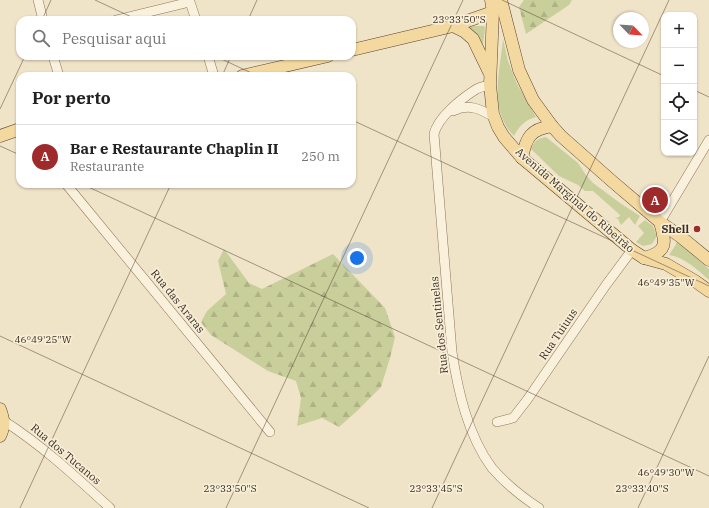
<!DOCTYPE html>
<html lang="pt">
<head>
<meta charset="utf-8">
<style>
	body { margin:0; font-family:"IBM Plex Serif",serif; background:#f2f2f2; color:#222 }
	.controls { position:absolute; right:12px; top:12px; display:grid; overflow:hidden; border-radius:8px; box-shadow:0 1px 3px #0004 }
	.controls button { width:36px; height:36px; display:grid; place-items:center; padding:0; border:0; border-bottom:1px solid #e0e0e0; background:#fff; color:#222; font:20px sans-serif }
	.compass { position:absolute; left:613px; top:12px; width:36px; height:36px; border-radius:50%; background:#fff; box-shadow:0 1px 3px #0004; rotate:115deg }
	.you { position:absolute; left:357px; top:258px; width:14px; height:14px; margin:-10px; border:3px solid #fff; border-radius:50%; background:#1a73e8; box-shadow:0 0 0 6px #1a73e833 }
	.badge { display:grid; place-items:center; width:26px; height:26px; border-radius:50%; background:#9e2a2b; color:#fff; font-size:13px; font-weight:700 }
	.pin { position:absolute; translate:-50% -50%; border:2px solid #fff; box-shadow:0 1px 4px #0006 }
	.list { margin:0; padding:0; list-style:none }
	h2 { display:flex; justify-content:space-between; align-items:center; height:52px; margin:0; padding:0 16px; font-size:17px }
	h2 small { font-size:13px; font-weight:400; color:#767676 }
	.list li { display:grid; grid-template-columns:26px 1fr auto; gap:12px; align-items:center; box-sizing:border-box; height:64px; padding:0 16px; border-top:1px solid #e0e0e0 }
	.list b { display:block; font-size:15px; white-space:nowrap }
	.list p { margin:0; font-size:13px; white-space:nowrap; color:#767676 }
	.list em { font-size:13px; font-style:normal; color:#767676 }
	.icon { flex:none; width:22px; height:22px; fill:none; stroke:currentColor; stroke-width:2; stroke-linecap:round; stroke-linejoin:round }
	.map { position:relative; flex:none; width:709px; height:508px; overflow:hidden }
	.search { position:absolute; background:#fff; box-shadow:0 1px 3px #0004; left:16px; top:16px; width:340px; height:44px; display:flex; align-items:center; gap:10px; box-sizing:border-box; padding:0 14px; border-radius:12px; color:#767676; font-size:15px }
	.panel { position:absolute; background:#fff; box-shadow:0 1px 3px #0004; left:16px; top:72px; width:340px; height:116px; border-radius:12px }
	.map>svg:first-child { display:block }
	.green { fill:#c9cf9b }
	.forest { fill:url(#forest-firs) }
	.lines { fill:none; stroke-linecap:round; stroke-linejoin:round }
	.minor-casing { stroke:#8d765c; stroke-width:10 }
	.major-casing { stroke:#5b4430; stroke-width:13 }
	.minor { stroke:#faf1dc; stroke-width:9 }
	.major { stroke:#f3d9a0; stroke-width:12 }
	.ticks { fill:none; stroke:#3d2e20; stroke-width:1; stroke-opacity:0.45 }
	.poi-dot { fill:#9e2a2b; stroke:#f7eed8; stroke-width:1.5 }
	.labels { text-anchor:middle; stroke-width:3.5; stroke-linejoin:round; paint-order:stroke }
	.street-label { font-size:11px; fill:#3d2e20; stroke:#f7eed8 }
	.poi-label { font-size:11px; font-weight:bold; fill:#3d2e20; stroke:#f7eed8; text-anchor:end }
	.ticks-label { font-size:10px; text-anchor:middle; fill:#3d2e20; stroke:#f7eed8; stroke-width:3.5; stroke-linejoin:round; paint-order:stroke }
</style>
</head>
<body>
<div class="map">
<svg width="709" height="508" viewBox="0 0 709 508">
	<defs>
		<pattern id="forest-firs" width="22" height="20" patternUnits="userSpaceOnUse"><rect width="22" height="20" fill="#c9cf9b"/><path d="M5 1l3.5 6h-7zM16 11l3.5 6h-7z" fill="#aeb285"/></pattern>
	</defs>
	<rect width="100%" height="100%" fill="#f0e4c8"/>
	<g class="green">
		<path d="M473 26H484L485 28 483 45 470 31 466 28Z"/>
		<path d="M503 39 508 61 517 84 536 117C525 120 519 126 514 136 488 110 500 72 503 39Z"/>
		<path d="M546 137 578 163 586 175 593 183 620 203 640 216 635 225 629 217 621 225 618 219 615 218 619 217 620 215 593 191H585L578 185 559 176 531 149C534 141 538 138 546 137Z"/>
		<path d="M645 220 653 226 657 236 652 244 643 246 636 242 644 233 638 226Z"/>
		<path d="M677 241 709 269V280C698 270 684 257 669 255L675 246Z"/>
	</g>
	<g class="forest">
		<path d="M524 0H572L569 5 526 34 519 7Z"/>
		<path d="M224 249 249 283 262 289 333 254 385 308 395 337 390 358 381 387 356 412 339 427 322 418 297 426 301 398 296 381 268 371 211 335 201 322 207 311 226 294 218 261Z"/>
	</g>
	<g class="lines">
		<g class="minor-casing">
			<g id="minor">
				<path d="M38 0 43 20"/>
				<path d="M116 20 190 2 196 20"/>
				<path d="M53 56 59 76"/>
				<path d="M208 56 214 76"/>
				<path d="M490 85C485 86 479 87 475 90 461 99 438 117 434 134L452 352C458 391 468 436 492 468 505 483 522 497 539 508"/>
				<path d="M453 111C469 103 480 109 494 117"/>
				<path d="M66 184 270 432"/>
				<path d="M660 222 709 140"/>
				<path d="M4 421C43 446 76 477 110 508"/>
				<path d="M497 422 513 418 527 400 606 285 632 250"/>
			</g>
		</g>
		<g class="major-casing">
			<g id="major">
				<path d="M491 0 493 12 490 85 493 114 498 127 504 137 522 158 632 250 644 258 666 264 695 281 709 291"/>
				<path d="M501 0 519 70 533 100 552 126 561 136 613 182 660 222 681 237 709 260"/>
				<path d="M453 26 465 32 473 39 489 72"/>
				<path d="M352 50 453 26 493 12"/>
				<path d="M242 76 328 56"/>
				<path d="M0 136 20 129"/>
				<path d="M522 158C526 137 531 129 552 126"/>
				<path d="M644 258C668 252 666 243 660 222"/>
				<path d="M0 409C4 420 5 426 0 436"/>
			</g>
		</g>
		<use href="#minor" class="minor"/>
		<use href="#major" class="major"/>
	</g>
	<path class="ticks" d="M95 0 138 20M502 0 664 76M42 20 51 0M248 20 257 0M215 56 258 76M222 76 231 56M694 90 709 97M0 109 25 56M352 120 709 286M0 146 20 155M82 184 709 476M0 336 369 508M20 508 171 184M226 508 463 0M432 508 669 0M638 508 709 356"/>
	<circle class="poi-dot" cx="697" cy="229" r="4"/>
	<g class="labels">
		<g class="street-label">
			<text transform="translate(575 200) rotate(41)" y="4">Avenida Marginal do Ribeirão</text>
			<text transform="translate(178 301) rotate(51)" y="4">Rua das Araras</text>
			<text transform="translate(439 325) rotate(-96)" y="4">Rua dos Sentinelas</text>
			<text transform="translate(558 334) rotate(-56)" y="4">Rua Tuiuus</text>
			<text transform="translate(66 454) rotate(40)" y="4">Rua dos Tucanos</text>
		</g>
		<g class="poi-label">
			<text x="689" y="233">Shell</text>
		</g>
	</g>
	<g class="ticks-label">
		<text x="459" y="23">23°33'50"S</text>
		<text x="666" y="286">46°49'35"W</text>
		<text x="43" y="343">46°49'25"W</text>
		<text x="666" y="476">46°49'30"W</text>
		<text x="230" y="492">23°33'50"S</text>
		<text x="436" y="492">23°33'45"S</text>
		<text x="642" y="492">23°33'40"S</text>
	</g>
</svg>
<div class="controls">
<button>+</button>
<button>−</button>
<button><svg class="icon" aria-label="locate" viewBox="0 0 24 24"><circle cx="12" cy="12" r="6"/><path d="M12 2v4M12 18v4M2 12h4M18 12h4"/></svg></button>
<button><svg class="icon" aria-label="layers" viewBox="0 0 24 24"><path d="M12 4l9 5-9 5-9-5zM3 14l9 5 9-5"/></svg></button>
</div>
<svg class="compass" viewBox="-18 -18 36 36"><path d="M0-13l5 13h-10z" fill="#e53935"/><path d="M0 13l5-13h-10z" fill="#767676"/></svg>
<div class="you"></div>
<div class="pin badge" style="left:655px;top:200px">A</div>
<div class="search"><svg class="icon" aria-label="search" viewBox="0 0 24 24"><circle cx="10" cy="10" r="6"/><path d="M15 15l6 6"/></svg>Pesquisar aqui</div>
<section class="panel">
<h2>Por perto<small></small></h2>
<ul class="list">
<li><span class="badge">A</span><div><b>Bar e Restaurante Chaplin II</b><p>Restaurante</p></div><em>250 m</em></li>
</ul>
</section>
</div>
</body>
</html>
